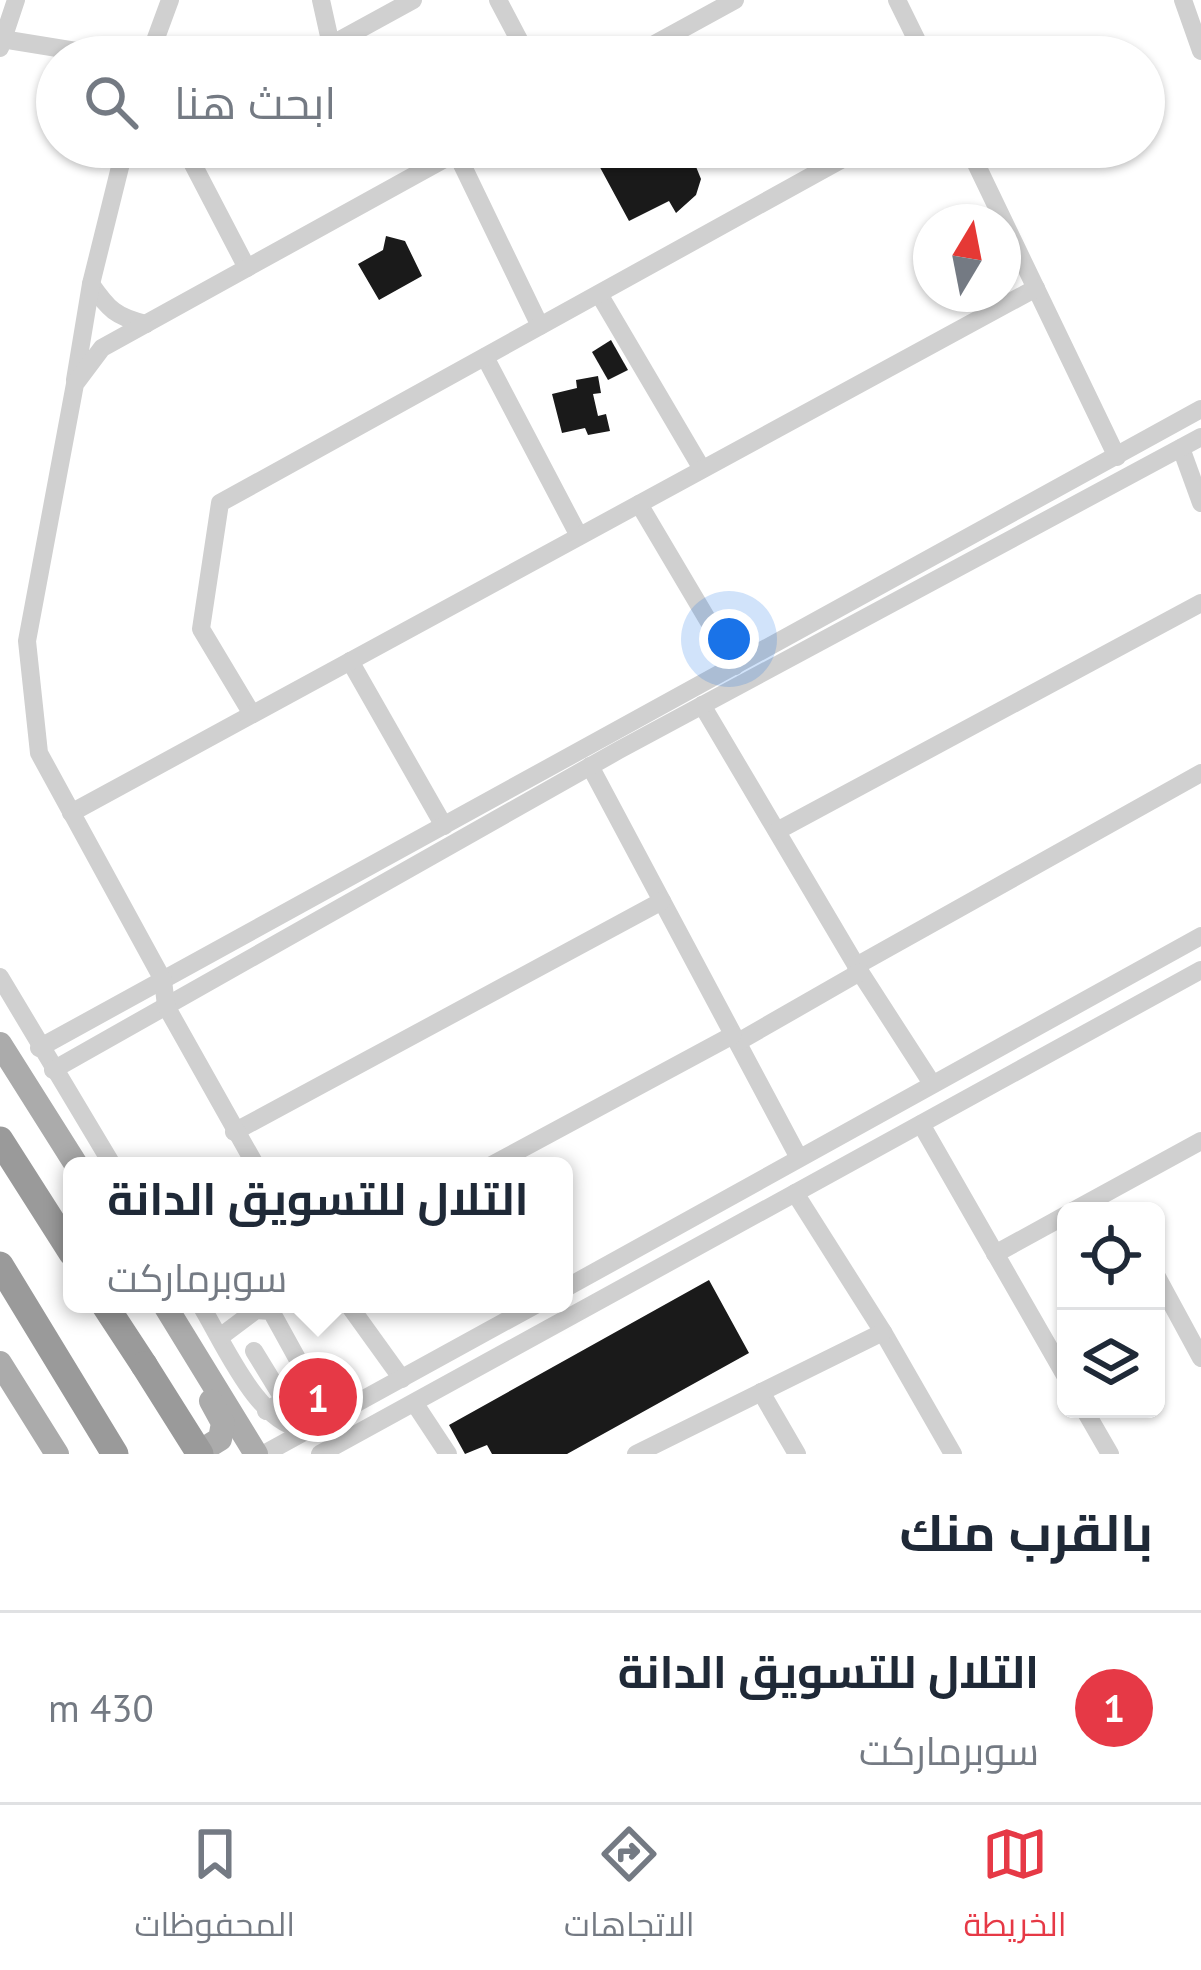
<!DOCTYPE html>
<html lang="ar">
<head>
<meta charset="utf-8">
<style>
	body { margin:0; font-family:"PT Sans",Cairo,sans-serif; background:#f6f6f7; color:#1f2937; direction:rtl }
	.controls { position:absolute; right:36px; bottom:36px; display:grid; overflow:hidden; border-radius:18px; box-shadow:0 3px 9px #0004 }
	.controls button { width:108px; height:108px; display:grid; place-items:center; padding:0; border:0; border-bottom:3px solid #e0e1e3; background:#fff; color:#1f2937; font:60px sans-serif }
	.compass { position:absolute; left:913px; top:204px; width:108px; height:108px; border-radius:50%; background:#fff; box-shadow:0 3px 9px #0004; rotate:10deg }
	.you { position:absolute; left:729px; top:639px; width:42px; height:42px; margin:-30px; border:9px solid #fff; border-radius:50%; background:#1a73e8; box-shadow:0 0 0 18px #1a73e833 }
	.badge { display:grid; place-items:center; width:78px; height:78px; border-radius:50%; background:#e63946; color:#fff; font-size:39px; font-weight:700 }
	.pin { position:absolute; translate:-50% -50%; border:6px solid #fff; box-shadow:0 3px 12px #0006 }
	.popup { position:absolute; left:63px; top:1157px; width:510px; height:156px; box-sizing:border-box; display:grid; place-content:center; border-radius:18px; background:#fff; filter:drop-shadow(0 3px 9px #0005); font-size:39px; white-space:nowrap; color:#747a83 }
	.popup b { font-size:45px; color:#1f2937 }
	.popup::after { content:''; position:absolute; left:50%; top:100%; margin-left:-24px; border:24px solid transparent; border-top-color:#fff }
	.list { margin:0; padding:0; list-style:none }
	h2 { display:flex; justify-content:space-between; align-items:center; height:156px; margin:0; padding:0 48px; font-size:51px }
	h2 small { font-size:39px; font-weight:400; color:#747a83 }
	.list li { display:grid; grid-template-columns:78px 1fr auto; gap:36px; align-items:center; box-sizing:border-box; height:192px; padding:0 48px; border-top:3px solid #e0e1e3 }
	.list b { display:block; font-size:45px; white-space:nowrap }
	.list p { margin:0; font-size:39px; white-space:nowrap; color:#747a83 }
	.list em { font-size:39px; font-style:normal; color:#747a83 }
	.icon { flex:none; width:66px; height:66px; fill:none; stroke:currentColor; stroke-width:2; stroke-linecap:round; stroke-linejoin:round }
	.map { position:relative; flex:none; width:1201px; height:1454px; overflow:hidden; direction:ltr }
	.search { position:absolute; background:#fff; box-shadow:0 3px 9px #0004; left:36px; right:36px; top:36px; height:132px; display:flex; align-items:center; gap:30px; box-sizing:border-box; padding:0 42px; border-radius:66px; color:#747a83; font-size:45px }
	.sheet { height:348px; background:#fff }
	nav { display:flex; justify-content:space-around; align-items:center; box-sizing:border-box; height:168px; border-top:3px solid #e0e1e3; background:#fff; font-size:33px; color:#747a83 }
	nav a { display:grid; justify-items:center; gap:6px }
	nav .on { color:#e63946 }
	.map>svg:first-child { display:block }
	.building { fill:#1a1a1a }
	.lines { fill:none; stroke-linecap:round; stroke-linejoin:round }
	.minor { stroke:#d0d0d0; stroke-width:18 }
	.major { stroke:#ababab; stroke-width:24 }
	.highway { stroke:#9a9a9a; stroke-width:27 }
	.highway-bridge { stroke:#9a9a9a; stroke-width:27 }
</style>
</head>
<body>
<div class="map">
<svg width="1201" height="1454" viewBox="0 0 1201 1454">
	<rect width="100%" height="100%" fill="#fff"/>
	<g class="building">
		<path d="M589 147H688L701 179 696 195 676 213 669 201 629 221Z"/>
		<path d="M386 236 405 241 422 276 379 300 358 264 383 250Z"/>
		<path d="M611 340 628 370 608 380 592 352Z"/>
		<path d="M598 376 601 393 593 394 598 416 606 414 610 431 588 435 585 428 562 433 552 394 577 388 576 380Z"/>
		<path d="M709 1280 749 1353 567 1454H492L487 1445 465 1454 449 1425Z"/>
	</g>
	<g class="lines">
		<g class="minor">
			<path d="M321 0 331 45"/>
			<path d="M498 0 528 57"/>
			<path d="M897 0 925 57"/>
			<path d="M1183 0 1201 51"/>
			<path d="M2 39 113 57"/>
			<path d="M0 48 16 0"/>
			<path d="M149 57 170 0"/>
			<path d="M309 57 413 0"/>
			<path d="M631 57 735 0"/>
			<path d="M184 147 247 268"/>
			<path d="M968 147 1117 457"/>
			<path d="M456 152 540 326"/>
			<path d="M121 160 144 147"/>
			<path d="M91 284C108 309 116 317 146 324"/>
			<path d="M599 294 702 469"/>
			<path d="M485 357 579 536"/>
			<path d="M75 380 91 284 125 147"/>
			<path d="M1181 448 1201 503"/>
			<path d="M639 504 735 666"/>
			<path d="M350 661 444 826"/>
			<path d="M702 705 860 972 931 1082"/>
			<path d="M252 714 201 629 220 503 864 147"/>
			<path d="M590 766 799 1158"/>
			<path d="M71 813 1036 288"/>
			<path d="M777 831 1201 603"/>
			<path d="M856 966 1201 773"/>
			<path d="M0 977 113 1166"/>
			<path d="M738 1042 860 972"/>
			<path d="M39 1048 1201 409"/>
			<path d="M53 1070 619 750 1201 437"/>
			<path d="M921 1124 1066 1377"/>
			<path d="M234 1132 662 901"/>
			<path d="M256 1166 166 1006 163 980 39 753 27 641 75 384 102 348 466 147"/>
			<path d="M490 1166 733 1035"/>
			<path d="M795 1193 883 1332 953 1454"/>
			<path d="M1073 1211 1201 1141"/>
			<path d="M995 1254 1066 1215"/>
			<path d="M1156 1275 1201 1358"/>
			<path d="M564 1289 1201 936"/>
			<path d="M200 1304C223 1341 258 1426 305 1429"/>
			<path d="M348 1304 402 1379"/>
			<path d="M220 1337 256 1310 271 1311 309 1380 305 1388 266 1411"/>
			<path d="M254 1351 284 1400"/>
			<path d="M761 1392 797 1454"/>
			<path d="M415 1404 448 1454"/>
			<path d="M1084 1409 1110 1454"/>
			<path d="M264 1454 537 1304"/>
			<path d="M320 1454 1201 970"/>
			<path d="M636 1454 883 1332"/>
		</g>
		<g class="major">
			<path d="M0 1044 77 1166"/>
			<path d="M164 1304 256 1454"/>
			<path d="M0 1363 57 1454"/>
			<path d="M196 1454 220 1439 223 1423 211 1401"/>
		</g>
		<g class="highway">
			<path d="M0 1140 72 1253"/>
			<path d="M0 1265 115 1454"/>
			<path d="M104 1304 144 1365"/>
		</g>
		<path class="highway-bridge" d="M144 1365 200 1454"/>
	</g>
</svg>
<div class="controls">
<button><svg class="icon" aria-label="locate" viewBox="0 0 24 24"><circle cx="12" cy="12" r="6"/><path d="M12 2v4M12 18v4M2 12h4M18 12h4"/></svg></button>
<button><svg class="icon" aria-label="layers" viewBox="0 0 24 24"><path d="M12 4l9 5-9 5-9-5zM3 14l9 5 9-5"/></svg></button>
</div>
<svg class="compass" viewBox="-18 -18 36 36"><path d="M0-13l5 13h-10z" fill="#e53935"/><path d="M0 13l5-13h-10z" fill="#747a83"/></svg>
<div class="you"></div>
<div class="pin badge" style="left:318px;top:1397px">1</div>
<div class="popup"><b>التلال للتسويق الدانة</b>سوبرماركت</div>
<div class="search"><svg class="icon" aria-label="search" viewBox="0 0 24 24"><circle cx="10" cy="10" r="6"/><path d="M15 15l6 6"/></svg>ابحث هنا</div>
</div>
<section class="sheet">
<h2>بالقرب منك<small></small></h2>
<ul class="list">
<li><span class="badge">1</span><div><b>التلال للتسويق الدانة</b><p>سوبرماركت</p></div><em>430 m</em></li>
</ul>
</section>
<nav>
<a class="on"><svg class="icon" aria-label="map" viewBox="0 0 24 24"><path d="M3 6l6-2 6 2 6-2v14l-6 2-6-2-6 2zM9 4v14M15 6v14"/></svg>الخريطة</a>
<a><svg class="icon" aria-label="directions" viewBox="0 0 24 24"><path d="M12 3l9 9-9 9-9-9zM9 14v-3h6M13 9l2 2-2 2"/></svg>الاتجاهات</a>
<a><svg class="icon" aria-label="saved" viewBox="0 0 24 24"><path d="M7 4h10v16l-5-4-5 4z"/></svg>المحفوظات</a>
</nav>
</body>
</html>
